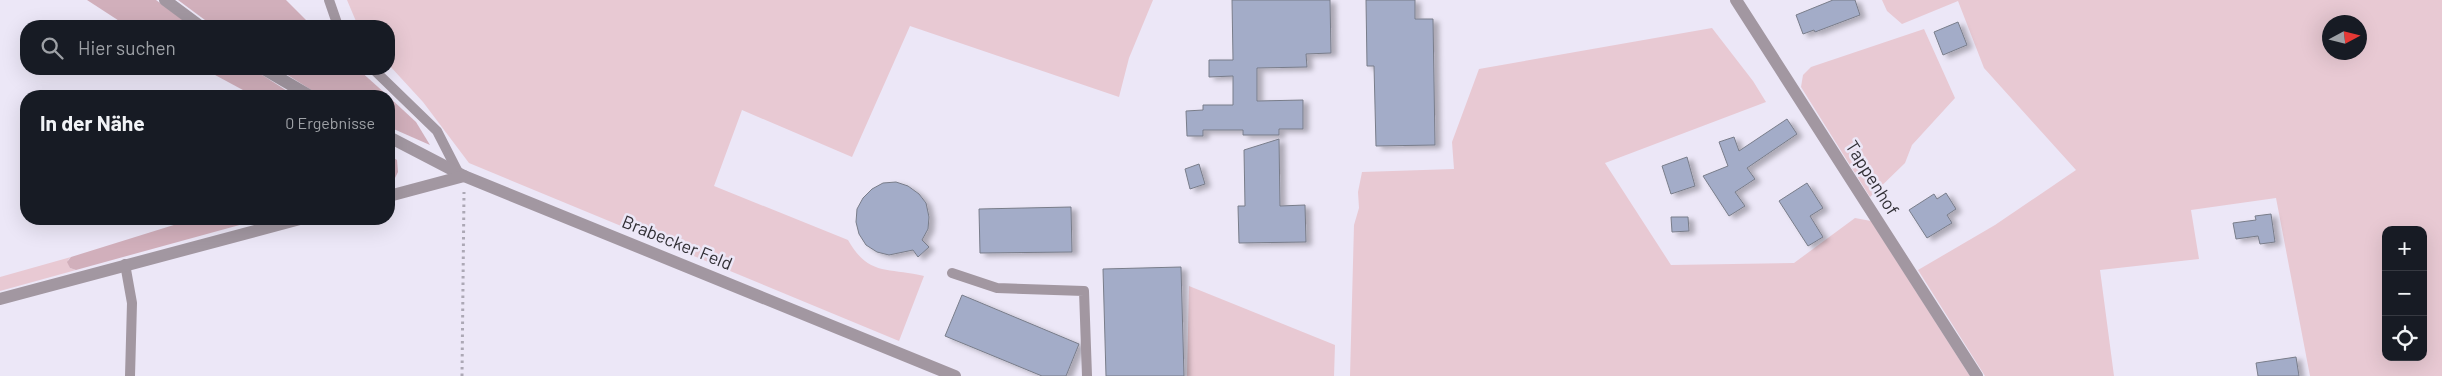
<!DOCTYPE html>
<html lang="de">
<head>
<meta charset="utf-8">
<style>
	body { margin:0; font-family:Barlow,sans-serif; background:#242831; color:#f1f3f6 }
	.controls { position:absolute; right:15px; bottom:15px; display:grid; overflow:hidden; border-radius:10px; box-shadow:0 5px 20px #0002 }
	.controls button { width:45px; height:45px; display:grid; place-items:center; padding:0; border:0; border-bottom:1px solid #363941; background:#171b24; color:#f1f3f6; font:25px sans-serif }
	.compass { position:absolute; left:2322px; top:15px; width:45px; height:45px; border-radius:50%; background:#171b24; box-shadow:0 5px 20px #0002; rotate:83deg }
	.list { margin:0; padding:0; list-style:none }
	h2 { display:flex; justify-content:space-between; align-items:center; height:65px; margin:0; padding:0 20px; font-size:21px }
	h2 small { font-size:16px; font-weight:400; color:#9ea1a6 }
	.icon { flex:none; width:28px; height:28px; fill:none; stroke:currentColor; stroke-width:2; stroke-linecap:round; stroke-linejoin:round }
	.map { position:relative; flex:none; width:2442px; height:376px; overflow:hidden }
	.search { position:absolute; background:#171b24; box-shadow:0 5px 20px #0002; left:20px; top:20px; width:375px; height:55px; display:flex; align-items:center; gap:12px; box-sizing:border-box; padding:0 18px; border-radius:20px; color:#9ea1a6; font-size:19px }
	.panel { position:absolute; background:#171b24; box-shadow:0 5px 20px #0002; left:20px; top:90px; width:375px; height:135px; border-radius:20px }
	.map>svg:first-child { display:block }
	.green { fill:#e8c9d3; fill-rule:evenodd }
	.forest { fill:#d1afbb }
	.building { fill:#a3acc8; stroke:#797d8a; filter:url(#shadow) }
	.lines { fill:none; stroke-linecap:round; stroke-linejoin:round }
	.path { stroke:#aca8b5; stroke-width:3; stroke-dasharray:2.5 4; stroke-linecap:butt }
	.service { stroke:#a297a1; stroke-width:10 }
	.minor { stroke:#a297a1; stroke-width:12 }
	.labels { text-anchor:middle; stroke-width:5; stroke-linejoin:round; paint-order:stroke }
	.street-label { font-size:18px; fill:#312f35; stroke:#ece7f7 }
</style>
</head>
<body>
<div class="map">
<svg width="2442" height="376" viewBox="0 0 2442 376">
	<defs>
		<filter id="shadow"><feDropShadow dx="5.5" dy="3" stdDeviation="2.5" flood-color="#0004"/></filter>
	</defs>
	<rect width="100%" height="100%" fill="#ece7f7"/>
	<g class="green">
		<path d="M347 0H1153L1129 58 1119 97 910 26 852 157 742 110 714 186 848 240C869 277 888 267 924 276L899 341 469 163 423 102 389 65V26H358Z"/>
		<path d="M1882 0H2442V376H2310L2276 198 2191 210 2199 259 2100 270 2114 376H1985L1918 270 1995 225 2076 170 1984 68 1958 1 1902 24 1887 11ZM2330 22H2360V52H2330ZM2386 230H2423V357H2386Z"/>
		<path d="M1712 28 1753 81 1766 102 1605 163 1671 265 1794 263 1855 218 1871 221 1970 376H1350L1354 225 1359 208 1358 192 1362 172 1454 169 1452 142 1479 69Z"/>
		<path d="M1924 29 1955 98 1912 145 1905 163 1870 197 1801 87 1803 75 1811 67Z"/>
		<path d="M71 257 68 260 70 268 76 270 0 291V277Z"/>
		<path d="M1189 286 1335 345 1334 376H1187Z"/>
	</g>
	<g class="forest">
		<path d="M87 0H156L191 26H127Z"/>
		<path d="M178 0H286L312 26H213Z"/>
		<path d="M204 69H253L295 96H254Z"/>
		<path d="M278 69H358L388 96H321Z"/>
		<path d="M389 97 416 122 430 145 389 127Z"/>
		<path d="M389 155 397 160 398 172 394 180 389 182Z"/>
		<path d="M193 219H261L76 270 70 268 67 262 71 257Z"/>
	</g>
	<g class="building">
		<path d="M1232 0H1330L1331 53 1306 54 1307 67 1257 68V101L1303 100V129H1279V135H1243V130H1203V136H1187L1186 111 1203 110V105H1233V76L1209 77V60H1233Z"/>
		<path d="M1366 0H1415V19H1433L1435 145 1376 146 1374 66H1367Z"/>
		<path d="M1833 0H1855L1860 15 1815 32 1814 30 1803 34 1796 15Z"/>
		<path d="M1958 22 1967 45 1943 55 1934 32Z"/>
		<path d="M1787 119 1797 134 1747 168 1755 179 1735 192 1745 206 1729 216 1703 176 1728 166 1719 142 1734 137 1739 151Z"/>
		<path d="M1279 139 1280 206 1305 205 1306 242 1239 243 1238 206H1245L1244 150Z"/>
		<path d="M1687 157 1695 186 1671 194 1662 166Z"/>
		<path d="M1199 164 1205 184 1190 189 1185 169Z"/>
		<path d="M896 182 908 186 919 194 926 203 929 217 928 229 922 240 929 247 918 257 913 250 889 255 877 252 866 245 859 234 856 222 857 209 863 198 872 189 883 183Z"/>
		<path d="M1807 183 1823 208 1810 216 1823 237 1808 246 1779 201Z"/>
		<path d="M1946 193 1956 209 1947 215 1952 223 1927 238 1909 210 1934 194 1937 199Z"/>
		<path d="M1071 207 1072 252 980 253 979 209Z"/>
		<path d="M2271 214 2275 242 2260 244 2258 236 2236 239 2233 223 2256 220 2255 216Z"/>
		<path d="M1671 217H1688L1689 231 1672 232Z"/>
		<path d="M1181 267 1184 376H1106L1103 269Z"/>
		<path d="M962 295 1079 344 1066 376H1042L945 336Z"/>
		<path d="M2296 357 2299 376H2258L2256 363Z"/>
	</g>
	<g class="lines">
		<path class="path" d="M462 376 464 192"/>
		<g class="service">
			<path d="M329 0 338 26"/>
			<path d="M373 69 437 131 459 174"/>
			<path d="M125 264 132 303 130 376"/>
			<path d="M952 273 997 288 1084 291 1087 376"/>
		</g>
		<g class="minor">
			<path d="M165 0 200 26"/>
			<path d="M1736 0 1977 376"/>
			<path d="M264 69 310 96"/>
			<path d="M389 137 464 176 955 376"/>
			<path d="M389 196 464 176"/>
			<path d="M0 299 300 219"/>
		</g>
	</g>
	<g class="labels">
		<g class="street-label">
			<text transform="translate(1872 178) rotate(58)" y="6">Tappenhof</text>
			<text transform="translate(677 243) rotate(22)" y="6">Brabecker Feld</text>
		</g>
	</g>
</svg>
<div class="controls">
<button>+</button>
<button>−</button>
<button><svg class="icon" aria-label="locate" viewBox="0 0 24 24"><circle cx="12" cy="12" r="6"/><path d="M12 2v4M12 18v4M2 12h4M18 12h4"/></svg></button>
</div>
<svg class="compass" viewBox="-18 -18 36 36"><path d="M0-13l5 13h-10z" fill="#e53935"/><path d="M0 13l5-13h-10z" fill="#9ea1a6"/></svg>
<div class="search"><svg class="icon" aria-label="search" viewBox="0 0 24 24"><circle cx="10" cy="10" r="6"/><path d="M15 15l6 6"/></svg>Hier suchen</div>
<section class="panel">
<h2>In der Nähe<small>0 Ergebnisse</small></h2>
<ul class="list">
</ul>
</section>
</div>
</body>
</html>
